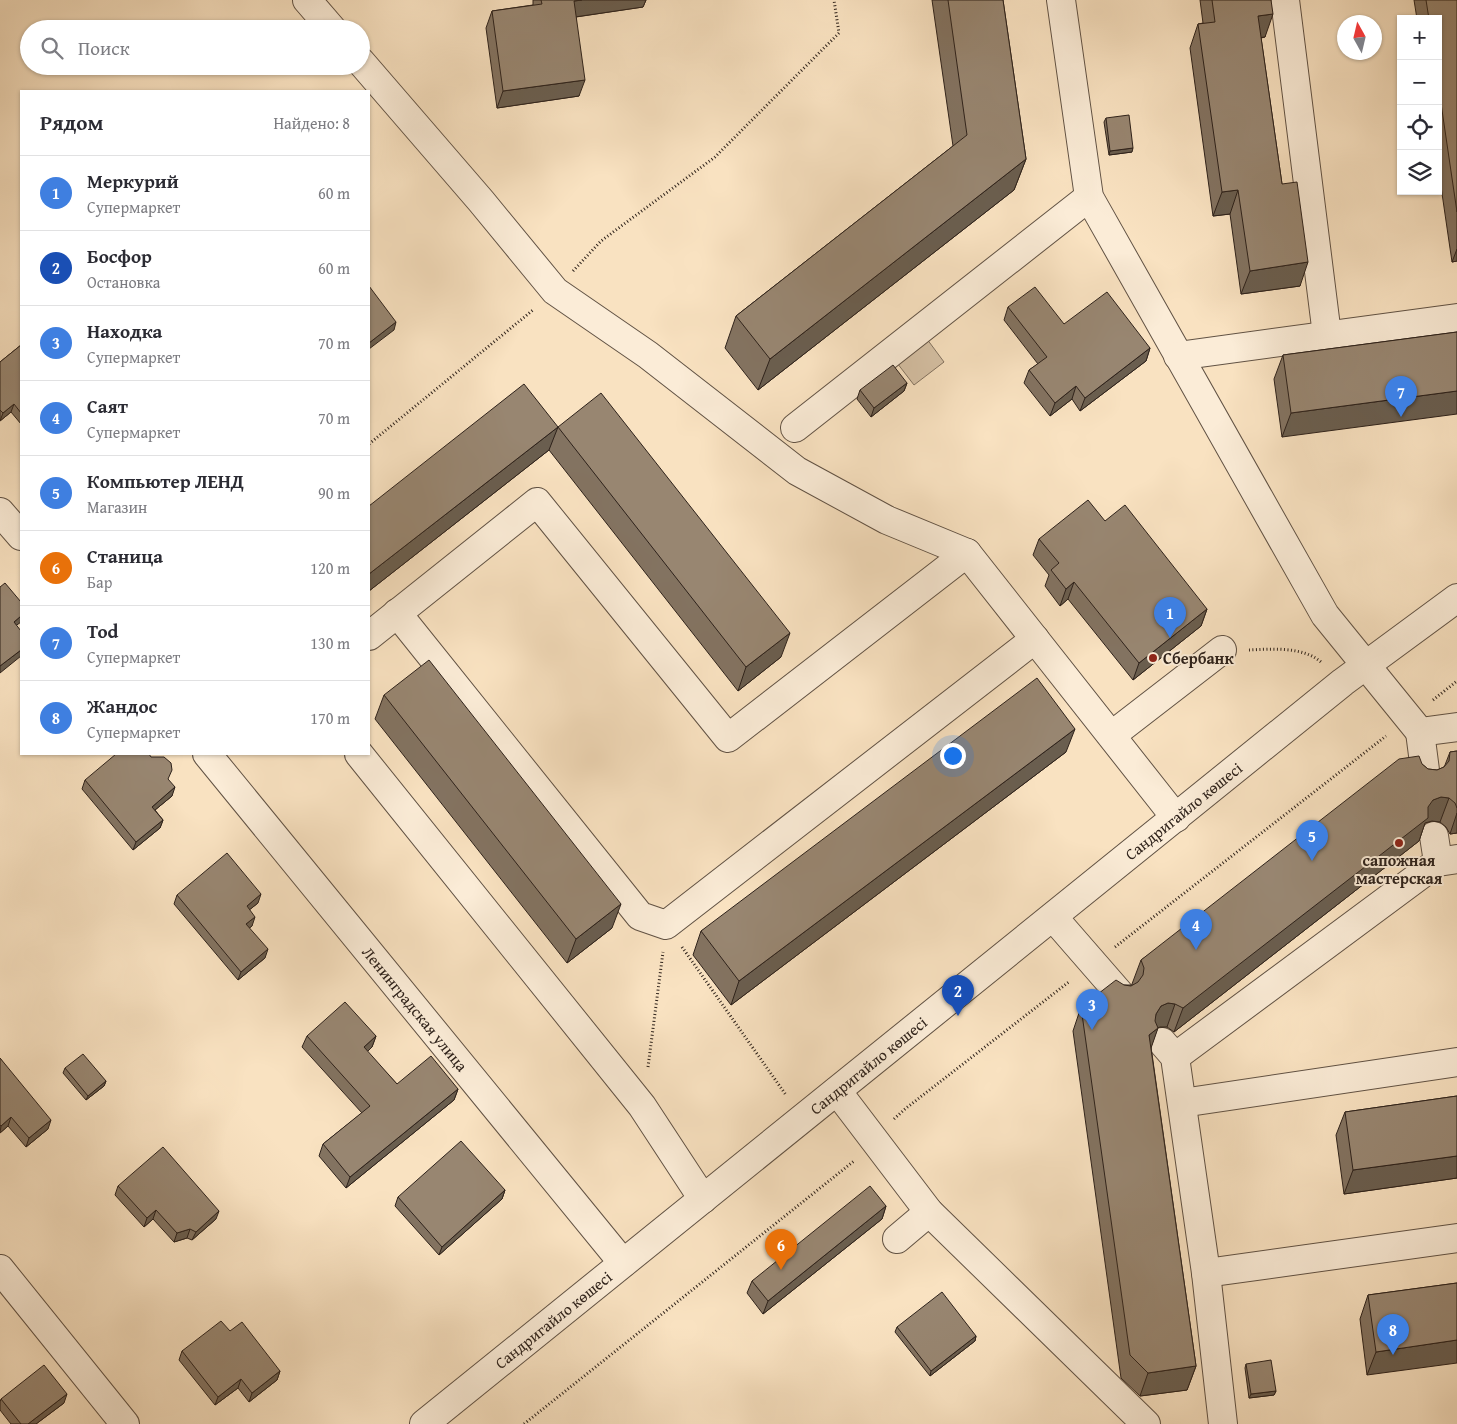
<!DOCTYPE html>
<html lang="ru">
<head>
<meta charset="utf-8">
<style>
	body { margin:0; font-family:"Gentium Book Plus",serif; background:#f2f2f3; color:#2b2b33 }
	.controls { position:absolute; right:15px; top:15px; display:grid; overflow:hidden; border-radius:0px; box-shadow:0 1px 4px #0004 }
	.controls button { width:45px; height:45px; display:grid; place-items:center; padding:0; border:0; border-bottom:1px solid #e1e1e2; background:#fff; color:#2b2b33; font:25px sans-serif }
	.compass { position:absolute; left:1337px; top:15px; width:45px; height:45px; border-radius:50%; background:#fff; box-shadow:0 1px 4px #0004; rotate:352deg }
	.you { position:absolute; left:952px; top:755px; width:18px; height:18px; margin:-12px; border:4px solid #fff; border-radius:50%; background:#1a73e8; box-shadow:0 0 0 8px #1a73e833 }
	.badge { display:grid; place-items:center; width:32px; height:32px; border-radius:50%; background:#8f2418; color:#fff; font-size:16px; font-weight:700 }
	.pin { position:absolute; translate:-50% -41px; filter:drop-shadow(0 1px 2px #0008) }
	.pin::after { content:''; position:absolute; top:26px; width:18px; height:15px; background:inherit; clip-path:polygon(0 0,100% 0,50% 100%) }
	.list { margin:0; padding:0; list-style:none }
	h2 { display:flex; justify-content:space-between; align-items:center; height:65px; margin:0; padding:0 20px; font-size:21px }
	h2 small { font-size:16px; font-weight:400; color:#7c7c81 }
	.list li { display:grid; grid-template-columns:32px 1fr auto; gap:15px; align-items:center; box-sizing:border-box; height:75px; padding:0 20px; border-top:1px solid #e1e1e2 }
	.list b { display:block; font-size:19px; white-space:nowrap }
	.list p { margin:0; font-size:16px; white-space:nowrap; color:#7c7c81 }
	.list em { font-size:16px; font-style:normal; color:#7c7c81 }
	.icon { flex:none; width:28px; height:28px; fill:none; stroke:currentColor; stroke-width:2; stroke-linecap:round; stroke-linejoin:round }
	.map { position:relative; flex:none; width:1457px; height:1424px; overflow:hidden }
	.search { position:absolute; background:#fff; box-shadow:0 1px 4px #0004; left:20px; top:20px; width:350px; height:55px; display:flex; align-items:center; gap:12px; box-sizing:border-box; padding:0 18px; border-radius:28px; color:#7c7c81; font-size:19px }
	.panel { position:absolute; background:#fff; box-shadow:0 1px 4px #0004; left:20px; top:90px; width:350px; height:665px; border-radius:0px }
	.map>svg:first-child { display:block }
	.green { fill:#d6c1a5; stroke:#827260 }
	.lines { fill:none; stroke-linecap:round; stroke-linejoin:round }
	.minor-casing { stroke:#615244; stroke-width:30 }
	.path { stroke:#2e221b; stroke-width:3; stroke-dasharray:1 2.5; stroke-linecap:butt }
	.minor { stroke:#fbecd7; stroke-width:28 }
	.wall { fill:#837361; stroke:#2e221b }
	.shaded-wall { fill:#6a5e4f; stroke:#2e221b }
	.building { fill:#988671; stroke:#2e221b }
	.poi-dot { fill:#8f2418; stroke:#fbecd7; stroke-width:2 }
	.labels { text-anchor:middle; stroke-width:4; stroke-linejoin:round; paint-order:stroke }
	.poi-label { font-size:16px; font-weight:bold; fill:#2e221b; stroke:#fbecd7; text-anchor:start }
	.street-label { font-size:16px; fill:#2e221b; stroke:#fbecd7 }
</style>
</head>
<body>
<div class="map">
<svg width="1457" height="1424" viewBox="0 0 1457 1424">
	<rect width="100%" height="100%" fill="#f9e2c1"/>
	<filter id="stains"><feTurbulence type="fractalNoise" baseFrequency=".004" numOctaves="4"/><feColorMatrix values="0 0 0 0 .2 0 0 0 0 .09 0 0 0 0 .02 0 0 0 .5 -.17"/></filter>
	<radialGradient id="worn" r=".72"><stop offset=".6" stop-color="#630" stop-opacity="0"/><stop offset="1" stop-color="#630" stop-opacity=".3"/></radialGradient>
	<path class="green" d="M924 335 944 362 914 385 894 359Z"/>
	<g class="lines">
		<g class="minor-casing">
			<g id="minor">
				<path d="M307 0 332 29"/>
				<path d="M1061 0 1089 197 1325 615 1420 732 1457 727"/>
				<path d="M1285 0 1327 335"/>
				<path d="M361 62 481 201 555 291 648 355 797 471 887 520 967 553"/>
				<path d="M1178 356 1457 318"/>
				<path d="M795 428 1089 197"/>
				<path d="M0 512 21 536"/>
				<path d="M397 613 640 916 666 925 1035 639"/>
				<path d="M369 636 537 502 728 738 967 553 1176 818"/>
				<path d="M1420 732 1426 778"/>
				<path d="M1112 735 1222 650"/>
				<path id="s1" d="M207 754 623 1263"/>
				<path d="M359 754 642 1106 703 1199"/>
				<path d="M1434 836 1438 862"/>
				<path d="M1053 917 1120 994"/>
				<path d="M1162 1042 1175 1057 1206 1273 1223 1424"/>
				<path d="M1175 1057 1438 862 1457 859"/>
				<path d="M837 1091 929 1212 1146 1424"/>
				<path d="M1182 1103 1457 1062"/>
				<path d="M897 1239 929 1212"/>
				<path d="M0 1269 125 1424"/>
				<path d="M1206 1273 1457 1238"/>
				<path id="s2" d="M424 1424 1343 682 1457 598"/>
			</g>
		</g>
		<g class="path">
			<path d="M573 271 601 241 715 157 839 33 834 0"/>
			<path d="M369 444 533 310"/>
			<path d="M1249 650C1271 649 1304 646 1322 663"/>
			<path d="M1433 700 1457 681"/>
			<path d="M682 947 786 1095"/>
			<path d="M1115 947 1386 736"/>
			<path d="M648 1067 663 952"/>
			<path d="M894 1119 905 1109 1070 981"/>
			<path d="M524 1424 854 1161"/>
		</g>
		<use href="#minor" class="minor"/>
	</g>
	<g class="wall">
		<path d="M533 0H646L643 7 576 17 579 96 497 108 486 28 492 11 533 5Z"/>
		<path d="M932 0H1003L1026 159 1014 190 758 390 725 348 736 316 953 146Z"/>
		<path d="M1200 0H1271L1265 37 1261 38 1282 184 1300 286 1241 294 1230 214 1213 216 1190 48 1198 24 1203 23Z"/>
		<path d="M1414 0H1457V261L1452 262 1438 166V19H1417Z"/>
		<path d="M1106 118 1132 152 1109 155 1104 122Z"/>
		<path d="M1008 307 1064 324 1150 348 1146 361 1080 411 1072 399 1050 416 1024 383 1029 370 1038 364 1004 320Z"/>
		<path d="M1457 332 1282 437 1274 379 1283 355Z"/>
		<path d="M21 345V424L11 412 0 421V362Z"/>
		<path d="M907 383 904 391 871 417 857 399 860 390Z"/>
		<path d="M558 427 781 657 738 691 549 450 369 591V506Z"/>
		<path d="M1105 521 1207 609 1201 626 1133 680 1068 599 1060 606 1045 586 1049 575 1033 555 1039 539Z"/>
		<path d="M384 695 612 928 567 963 375 719Z"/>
		<path d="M1457 751V833L1450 834 1446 827 1440 822 1432 821 1425 823 1419 841 1174 1032 1167 1027H1158L1151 1047 1196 1366 1187 1390 1140 1396 1121 1378 1073 1031 1081 1007 1124 985H1132V984L1141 960 1422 764 1428 769 1437 770 1444 767 1445 765 1450 752Z"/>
		<path d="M1066 752 731 1005 693 955 701 931Z"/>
		<path d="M85 780H168L172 796 155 810 163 820 160 828 133 850 82 789Z"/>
		<path d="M177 895 258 903 249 910 252 926 249 928 265 958 238 980 174 904Z"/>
		<path d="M307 1036H376L372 1047 367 1052 397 1084 458 1089 454 1100 346 1188 319 1156 323 1144 362 1113 302 1047Z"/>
		<path d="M0 1058 48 1129 26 1147 8 1126 0 1133Z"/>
		<path d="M65 1068 106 1081 104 1086 86 1100 63 1073Z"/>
		<path d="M1457 1096V1178L1344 1194 1336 1135 1345 1112Z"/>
		<path d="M118 1186 216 1219 192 1240 187 1238 174 1242 153 1219 144 1227 115 1195Z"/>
		<path d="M505 1190 502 1199 439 1255 395 1206 398 1197Z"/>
		<path d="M886 1206 882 1219 763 1314 747 1293 752 1281Z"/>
		<path d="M1457 1283 1367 1375 1360 1319 1368 1295Z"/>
		<path d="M897 1327 976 1336 975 1341 930 1376 895 1332Z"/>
		<path d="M230 1331 280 1371 277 1380 249 1402 238 1388 215 1405 179 1360 182 1351Z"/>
		<path d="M1246 1364 1276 1391 1274 1395 1249 1398 1245 1368Z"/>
		<path d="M1 1399 64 1403 36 1424H11L0 1410V1402Z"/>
	</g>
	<g class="shaded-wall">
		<path d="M582 0H646L643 7 568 18 574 1Z"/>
		<path d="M1273 14 1265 37 1249 39 1258 16Z"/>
		<path d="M585 80 579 96 497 108 503 91Z"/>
		<path d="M1133 148 1132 152 1109 155 1110 151Z"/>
		<path d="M1026 159 1014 190 758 390 770 359Z"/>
		<path d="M1238 190 1230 214 1213 216 1222 192Z"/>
		<path d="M1457 249V261L1452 262Z"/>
		<path d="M1308 262 1300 286 1241 294 1250 271Z"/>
		<path d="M396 322 394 330 369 349V343Z"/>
		<path d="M1150 348 1146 361 1080 411 1085 398Z"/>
		<path d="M907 383 904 391 871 417 874 408Z"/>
		<path d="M1076 386 1072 399 1050 416 1055 403Z"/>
		<path d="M1457 391V414L1282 437 1291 413Z"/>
		<path d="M14 404 11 412 0 421 3 413Z"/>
		<path d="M558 427 549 450 369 591V574Z"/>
		<path d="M1074 582 1068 599 1060 606 1066 589Z"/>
		<path d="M1207 609 1201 626 1133 680 1139 663Z"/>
		<path d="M21 616V622L10 630 14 622Z"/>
		<path d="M790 633 781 657 738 691 746 667Z"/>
		<path d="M21 650V656L0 673V666Z"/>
		<path d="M1075 729 1066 752 731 1005 739 981Z"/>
		<path d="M175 787 172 796 149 815 152 807Z"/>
		<path d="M1441 797 1449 798 1440 822 1432 821 1425 823 1419 841 1174 1032 1183 1008 1433 800Z"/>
		<path d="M1457 813V833L1450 834Z"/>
		<path d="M163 820 160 828 133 850 136 842Z"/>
		<path d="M261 894 258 903 243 915 247 906Z"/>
		<path d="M621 904 612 928 567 963 576 939Z"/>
		<path d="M255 917 252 926 243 933 246 924Z"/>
		<path d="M268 949 265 958 238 980 241 972Z"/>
		<path d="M1168 1003 1175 1004 1167 1027H1160L1152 1030 1156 1014 1161 1006Z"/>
		<path d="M1158 1028 1150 1051 1149 1035Z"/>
		<path d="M376 1036 372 1047 360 1059 364 1047Z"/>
		<path d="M106 1081 104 1086 86 1100 88 1096Z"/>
		<path d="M458 1089 454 1100 346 1188 350 1177Z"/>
		<path d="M11 1117 8 1126 0 1133 1 1126Z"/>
		<path d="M51 1120 48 1129 26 1147 29 1138Z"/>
		<path d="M1457 1156V1178L1344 1194 1353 1170Z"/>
		<path d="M505 1190 502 1199 439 1255 442 1247Z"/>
		<path d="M886 1206 882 1219 763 1314 768 1301Z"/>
		<path d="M156 1210 153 1219 144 1227 147 1218Z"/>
		<path d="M219 1211 216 1219 192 1240 196 1232Z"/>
		<path d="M190 1229 187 1238 174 1242 177 1233Z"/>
		<path d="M976 1336 975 1341 930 1376 931 1371Z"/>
		<path d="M1457 1340V1363L1367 1375 1376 1352Z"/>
		<path d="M1196 1366 1187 1390 1140 1396 1148 1373Z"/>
		<path d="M280 1371 277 1380 249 1402 252 1393Z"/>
		<path d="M241 1379 238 1388 215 1405 218 1397Z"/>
		<path d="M1276 1391 1274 1395 1249 1398 1251 1394Z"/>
		<path d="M67 1394 64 1403 36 1424H28Z"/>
	</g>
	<g class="building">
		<path d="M541 0H582L574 1 585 80 503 91 492 11 542 4Z"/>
		<path d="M948 0H1003L1026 159 770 359 736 316 967 135Z"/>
		<path d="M1212 0H1271L1273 14 1258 16 1282 184 1297 182 1308 262 1250 271 1238 190 1222 192 1198 24 1215 22Z"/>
		<path d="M1426 0H1457V212L1438 83V19H1429Z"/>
		<path d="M1129 115 1133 148 1110 151 1106 118Z"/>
		<path d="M369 286 396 322 369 343Z"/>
		<path d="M1035 287 1064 324 1107 292 1150 348 1085 398 1076 386 1055 403 1029 370 1047 357 1008 307Z"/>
		<path d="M1457 332V391L1291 413 1283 355Z"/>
		<path d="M21 345V413L14 404 3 413 0 410V362Z"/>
		<path d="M893 365 907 383 874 408 860 390Z"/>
		<path d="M524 384 558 427 369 574V506Z"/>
		<path d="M601 393 790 633 746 667 558 427Z"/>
		<path d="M1088 500 1105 521 1125 505 1207 609 1139 663 1074 582 1066 589 1051 570 1059 563 1039 539Z"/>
		<path d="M5 583 21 602V616L14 622 21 631V650L0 666V587Z"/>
		<path d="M429 660 621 904 576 939 384 695Z"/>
		<path d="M1037 678 1075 729 739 981 701 931Z"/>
		<path d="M1457 751V808L1455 803 1449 798 1441 797 1433 800 1428 807V818L1183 1008 1175 1004 1168 1003 1161 1006 1156 1014 1155 1021 1158 1028 1149 1035 1196 1366 1148 1373 1130 1355 1081 1007 1116 980 1124 985 1131 986 1138 982 1143 975 1144 968 1141 960 1399 759 1419 756 1422 764 1428 769 1437 770 1444 767 1449 761 1450 752Z"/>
		<path d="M116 754H149L151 757H164L171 763 172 770 168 779 175 787 152 807 163 820 136 842 85 780Z"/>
		<path d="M227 853 261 894 247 906 255 917 246 924 268 949 241 972 177 895Z"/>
		<path d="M345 1002 376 1036 364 1047 397 1084 431 1056 458 1089 350 1177 323 1144 370 1106 307 1036Z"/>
		<path d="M83 1054 106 1081 88 1096 65 1068Z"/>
		<path d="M0 1058 51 1120 29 1138 11 1117 1 1126 0 1125Z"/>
		<path d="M1457 1096V1156L1353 1170 1345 1112Z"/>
		<path d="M461 1141 505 1190 442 1247 398 1197Z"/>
		<path d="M163 1147 219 1211 196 1232 190 1229 177 1233 156 1210 147 1218 118 1186Z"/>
		<path d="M870 1186 886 1206 768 1301 752 1281Z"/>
		<path d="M1457 1283V1340L1376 1352 1368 1295Z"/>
		<path d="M942 1292 976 1336 931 1371 897 1327Z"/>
		<path d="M221 1321 230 1331 242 1322 280 1371 252 1393 241 1379 218 1397 182 1351Z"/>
		<path d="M1271 1360 1276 1391 1251 1394 1246 1364Z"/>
		<path d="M44 1365 67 1394 28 1424H21L1 1399Z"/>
	</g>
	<g class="poi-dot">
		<circle cx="1153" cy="658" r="5"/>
		<circle cx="1399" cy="843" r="5"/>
	</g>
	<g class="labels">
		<g class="poi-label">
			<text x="1163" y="664">Сбербанк</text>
			<text x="1399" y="866" text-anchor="middle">сапожная<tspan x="1399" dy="18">мастерская</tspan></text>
		</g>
		<g class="street-label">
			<text dy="6" stroke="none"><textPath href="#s2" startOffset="976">Сандригайло көшесі</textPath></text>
			<text dy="6" stroke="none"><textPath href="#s1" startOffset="329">Ленинградская улица</textPath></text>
			<text dy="6" stroke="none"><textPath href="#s2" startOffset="571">Сандригайло көшесі</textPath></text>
			<text dy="6" stroke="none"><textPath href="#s2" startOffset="166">Сандригайло көшесі</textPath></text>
		</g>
	</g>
	<rect width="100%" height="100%" filter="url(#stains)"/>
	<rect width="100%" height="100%" fill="url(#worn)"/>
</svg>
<div class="controls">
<button>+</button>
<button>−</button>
<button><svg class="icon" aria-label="locate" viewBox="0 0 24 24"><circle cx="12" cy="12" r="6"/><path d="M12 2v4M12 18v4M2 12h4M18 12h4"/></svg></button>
<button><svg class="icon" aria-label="layers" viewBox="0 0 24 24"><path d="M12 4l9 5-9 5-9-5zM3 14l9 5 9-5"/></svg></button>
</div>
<svg class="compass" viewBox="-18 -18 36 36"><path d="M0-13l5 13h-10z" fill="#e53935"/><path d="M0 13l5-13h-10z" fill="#7c7c81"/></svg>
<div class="you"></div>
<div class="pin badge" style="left:1170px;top:638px;background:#3f7fe0">1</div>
<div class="pin badge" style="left:958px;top:1016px;background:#1a4fb4">2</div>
<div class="pin badge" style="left:1092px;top:1030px;background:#3f7fe0">3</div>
<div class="pin badge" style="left:1196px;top:950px;background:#3f7fe0">4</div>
<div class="pin badge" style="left:1312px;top:861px;background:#3f7fe0">5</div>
<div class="pin badge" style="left:781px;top:1270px;background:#e8710a">6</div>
<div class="pin badge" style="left:1401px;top:417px;background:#3f7fe0">7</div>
<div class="pin badge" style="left:1393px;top:1355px;background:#3f7fe0">8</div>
<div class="search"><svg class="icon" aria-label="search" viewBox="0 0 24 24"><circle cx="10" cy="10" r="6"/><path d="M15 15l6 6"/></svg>Поиск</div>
<section class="panel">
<h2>Рядом<small>Найдено: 8</small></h2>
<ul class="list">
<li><span class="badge" style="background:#3f7fe0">1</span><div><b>Меркурий</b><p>Супермаркет</p></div><em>60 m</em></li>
<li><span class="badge" style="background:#1a4fb4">2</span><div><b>Босфор</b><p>Остановка</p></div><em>60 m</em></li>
<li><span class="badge" style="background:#3f7fe0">3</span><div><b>Находка</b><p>Супермаркет</p></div><em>70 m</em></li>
<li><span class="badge" style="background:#3f7fe0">4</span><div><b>Саят</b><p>Супермаркет</p></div><em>70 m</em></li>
<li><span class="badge" style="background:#3f7fe0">5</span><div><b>Компьютер ЛЕНД</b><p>Магазин</p></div><em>90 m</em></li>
<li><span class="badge" style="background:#e8710a">6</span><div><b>Станица</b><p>Бар</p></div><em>120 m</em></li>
<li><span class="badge" style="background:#3f7fe0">7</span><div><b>Tod</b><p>Супермаркет</p></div><em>130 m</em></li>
<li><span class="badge" style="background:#3f7fe0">8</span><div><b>Жандос</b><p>Супермаркет</p></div><em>170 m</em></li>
</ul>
</section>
</div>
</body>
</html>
